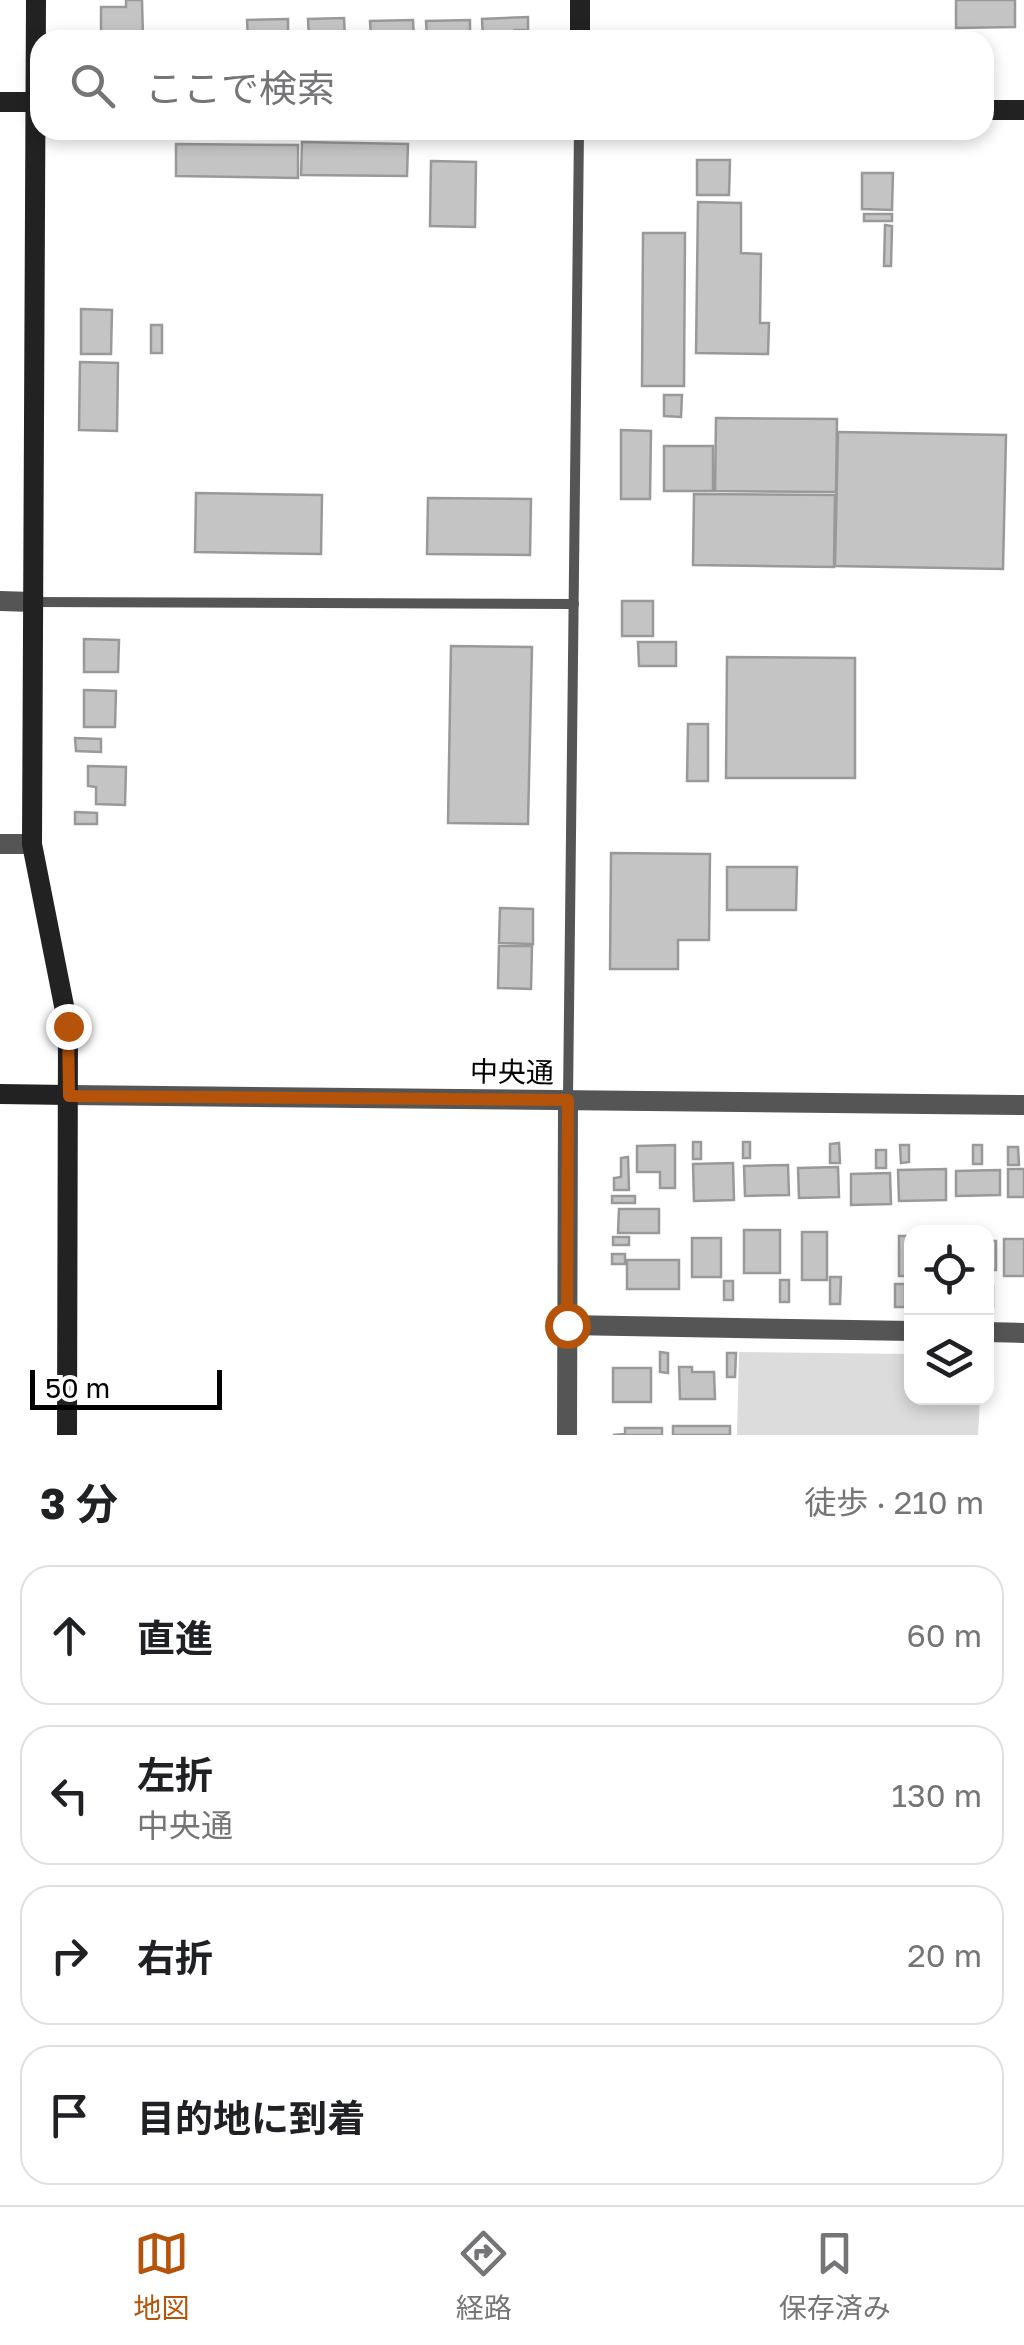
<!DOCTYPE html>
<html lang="ja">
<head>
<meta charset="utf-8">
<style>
	body { margin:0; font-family:"Golos Text","Noto Sans JP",sans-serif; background:#f6f6f6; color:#202124 }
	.controls { position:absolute; right:30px; bottom:30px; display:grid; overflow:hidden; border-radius:20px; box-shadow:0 5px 15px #0003 }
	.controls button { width:90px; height:90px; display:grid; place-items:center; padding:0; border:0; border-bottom:2px solid #e0e0e0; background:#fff; color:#202124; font:50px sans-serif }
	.scale { position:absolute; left:30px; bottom:25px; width:192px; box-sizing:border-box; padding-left:10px; border:5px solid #000; border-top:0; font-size:28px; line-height:35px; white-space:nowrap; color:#000; -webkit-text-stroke:8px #fff; paint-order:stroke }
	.stop { position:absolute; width:30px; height:30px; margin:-22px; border:8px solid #b45309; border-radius:50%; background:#fff }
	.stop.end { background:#b45309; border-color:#fff; box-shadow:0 2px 10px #0008 }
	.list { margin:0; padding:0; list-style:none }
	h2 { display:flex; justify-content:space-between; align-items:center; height:130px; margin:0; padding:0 40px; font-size:42px }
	h2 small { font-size:32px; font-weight:400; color:#757577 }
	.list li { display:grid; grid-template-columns:65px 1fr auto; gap:30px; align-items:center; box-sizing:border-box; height:140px; margin:0 20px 20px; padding:0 20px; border:2px solid #e0e0e0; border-radius:30px }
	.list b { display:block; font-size:38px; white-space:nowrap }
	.list p { margin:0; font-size:32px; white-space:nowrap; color:#757577 }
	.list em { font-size:32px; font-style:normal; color:#757577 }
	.icon { flex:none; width:55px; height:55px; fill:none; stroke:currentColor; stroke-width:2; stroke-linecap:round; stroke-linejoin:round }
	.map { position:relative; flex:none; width:1024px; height:1435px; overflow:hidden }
	.search { position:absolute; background:#fff; box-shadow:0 5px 15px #0003; left:30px; right:30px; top:30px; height:110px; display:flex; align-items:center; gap:25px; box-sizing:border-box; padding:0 35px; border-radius:30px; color:#757577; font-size:38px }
	.sheet { height:770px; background:#fff }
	nav { display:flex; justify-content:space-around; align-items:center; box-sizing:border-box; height:140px; border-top:2px solid #e0e0e0; background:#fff; font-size:28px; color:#757577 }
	nav a { display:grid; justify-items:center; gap:5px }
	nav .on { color:#b45309 }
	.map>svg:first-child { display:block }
	.green { fill:#dcdcdc }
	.building { fill:#c4c4c4; stroke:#999; stroke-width:2.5 }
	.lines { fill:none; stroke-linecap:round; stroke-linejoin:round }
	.lane { stroke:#555; stroke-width:10 }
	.street { stroke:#555; stroke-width:20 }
	.secondary { stroke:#222; stroke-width:20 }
	.route { stroke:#b45309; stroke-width:12 }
	.labels { text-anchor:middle; stroke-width:9; stroke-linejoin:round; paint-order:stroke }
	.street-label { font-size:28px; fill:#000; stroke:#fff }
</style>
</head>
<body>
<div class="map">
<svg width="1024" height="1435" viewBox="0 0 1024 1435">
	<rect width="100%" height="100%" fill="#fff"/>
	<path class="green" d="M739 1352 911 1354 912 1398H980L978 1435H737Z"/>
	<g class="building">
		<path d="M126 0H142L143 38 101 39V7H126Z"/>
		<path d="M956 0H1015V27L956 28Z"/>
		<path d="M528 17V30H515V40H483L482 19Z"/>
		<path d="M344 18 345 40H309L308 19Z"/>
		<path d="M288 19V40H248L247 20Z"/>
		<path d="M413 20 414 40H371L370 21Z"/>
		<path d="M470 20V40H427L426 21Z"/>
		<path d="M302 142 408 144 407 176 301 175Z"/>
		<path d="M176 144 298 145V178L176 176Z"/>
		<path d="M697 160H730L729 195H697Z"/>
		<path d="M431 161 476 162 475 227 430 226Z"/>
		<path d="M862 173H893L892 210 862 209Z"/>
		<path d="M698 202 741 203V253L761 254 760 323H769L768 354 696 353Z"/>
		<rect x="864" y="214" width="28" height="7"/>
		<path d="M885 225 892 226 891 266H884Z"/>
		<path d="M643 233H685L684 386H642Z"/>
		<path d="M81 309 112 310 111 354H81Z"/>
		<rect x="151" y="325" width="11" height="28"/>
		<path d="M80 362 118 363 117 431 79 430Z"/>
		<path d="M664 395H682L681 417 664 416Z"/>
		<path d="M716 418 837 419 836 492 715 491Z"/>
		<path d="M621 430 651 431 650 499H621Z"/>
		<path d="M838 432 1006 435 1003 569 835 566Z"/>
		<rect x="664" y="446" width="49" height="45"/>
		<path d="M196 493 322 495 321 554 195 552Z"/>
		<path d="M694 494 835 495 834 567 693 565Z"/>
		<path d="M428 498 531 499 530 555 427 554Z"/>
		<rect x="622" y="601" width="31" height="35"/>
		<path d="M84 639 119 640 118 672H84Z"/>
		<path d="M638 642H676V666H639Z"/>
		<path d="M451 646 532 647 528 824 448 823Z"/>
		<path d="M727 657 855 658V778H726Z"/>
		<path d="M84 690 116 691 115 727H84Z"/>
		<path d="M688 724H708V781H687Z"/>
		<path d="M75 738 101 739V752L76 751Z"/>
		<path d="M88 766 126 767 125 805 96 804V787L88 786Z"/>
		<path d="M75 812 97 813V824H75Z"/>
		<path d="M611 853 710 854 709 940H678V969H610Z"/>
		<path d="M727 867H797L796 910H727Z"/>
		<path d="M500 908 533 909V944L499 943Z"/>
		<path d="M499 946H532L531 989 498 988Z"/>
		<rect x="693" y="1142" width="8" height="17"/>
		<rect x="743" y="1142" width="7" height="16"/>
		<path d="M839 1143 840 1163H830V1144Z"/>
		<path d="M675 1145V1188H660V1172H637V1146Z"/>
		<path d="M900 1145H909V1162L901 1163Z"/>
		<rect x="973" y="1145" width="9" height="19"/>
		<path d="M1008 1147H1018L1019 1165H1008Z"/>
		<rect x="876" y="1150" width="10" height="18"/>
		<path d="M628 1157 629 1190H614V1178L621 1177V1158Z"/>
		<path d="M733 1163 734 1200 694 1201 693 1164Z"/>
		<path d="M788 1165 789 1195 745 1196 744 1166Z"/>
		<path d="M838 1167 839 1197 799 1198 798 1168Z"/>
		<path d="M946 1169V1200L899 1201 898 1170Z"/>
		<rect x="1008" y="1169" width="16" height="28"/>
		<path d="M1000 1170V1195L956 1196V1171Z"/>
		<path d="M890 1173 891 1204 851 1205V1174Z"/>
		<rect x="612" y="1196" width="23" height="7"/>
		<path d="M619 1209H659V1233H618Z"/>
		<rect x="744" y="1230" width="36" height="43"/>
		<rect x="802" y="1232" width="25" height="48"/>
		<rect x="899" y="1236" width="13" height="40"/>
		<rect x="613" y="1237" width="16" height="8"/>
		<rect x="692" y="1238" width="29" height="39"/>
		<rect x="1004" y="1239" width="20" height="37"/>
		<rect x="986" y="1241" width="10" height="29"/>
		<rect x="612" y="1254" width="13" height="10"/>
		<rect x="627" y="1260" width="52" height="29"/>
		<path d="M830 1277H841L840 1304H830Z"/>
		<rect x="780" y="1280" width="9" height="22"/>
		<rect x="724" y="1281" width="9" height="19"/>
		<rect x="895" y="1284" width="10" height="23"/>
		<rect x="986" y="1286" width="7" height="21"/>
		<path d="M660 1352 668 1353V1373L660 1372Z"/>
		<path d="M727 1353H736L735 1377H727Z"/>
		<path d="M679 1367H692V1372H714L715 1399H680Z"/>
		<rect x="613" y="1368" width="38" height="34"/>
		<rect x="673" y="1426" width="57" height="9"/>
		<path d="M625 1428H662V1435H613L625 1434Z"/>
	</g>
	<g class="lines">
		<g class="lane">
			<path d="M32 602 574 604"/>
			<path d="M568 1099 579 130"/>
		</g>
		<g class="street">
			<path d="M0 601 32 602"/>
			<path d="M0 844H32"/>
			<path d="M69 1095 1024 1105"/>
			<path d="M567 1325 912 1331"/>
			<path d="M986 1332 1024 1333"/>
			<path d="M567 1435 568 1100"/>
		</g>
		<g class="secondary">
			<path d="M36 0 32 844 68 1026 67 1435"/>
			<path d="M580 40V0"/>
			<path d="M0 102H40"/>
			<path d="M984 110H1024"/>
			<path d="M0 1094 69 1095"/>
		</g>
	</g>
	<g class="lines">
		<path class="route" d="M68 1026 69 1096 568 1100 567 1325"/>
	</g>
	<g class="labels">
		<g class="street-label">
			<text transform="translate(512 1072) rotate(1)" y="10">中央通</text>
		</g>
	</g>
</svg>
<div class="controls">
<button><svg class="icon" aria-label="locate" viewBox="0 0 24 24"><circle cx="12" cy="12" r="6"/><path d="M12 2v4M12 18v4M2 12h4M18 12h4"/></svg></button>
<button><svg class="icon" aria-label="layers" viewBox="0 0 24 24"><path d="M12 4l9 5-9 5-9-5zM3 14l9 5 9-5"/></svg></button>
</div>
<div class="scale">50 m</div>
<div class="stop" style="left:567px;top:1325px"></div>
<div class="stop end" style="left:68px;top:1026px"></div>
<div class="search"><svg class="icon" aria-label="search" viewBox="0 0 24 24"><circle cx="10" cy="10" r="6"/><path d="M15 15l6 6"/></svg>ここで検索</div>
</div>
<section class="sheet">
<h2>3 分<small>徒歩 · 210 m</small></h2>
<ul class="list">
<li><svg class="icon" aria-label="ahead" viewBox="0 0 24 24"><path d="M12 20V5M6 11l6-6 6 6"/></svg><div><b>直進</b></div><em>60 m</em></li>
<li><svg class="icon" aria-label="left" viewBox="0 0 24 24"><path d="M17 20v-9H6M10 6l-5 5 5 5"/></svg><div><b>左折</b><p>中央通</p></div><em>130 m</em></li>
<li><svg class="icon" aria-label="right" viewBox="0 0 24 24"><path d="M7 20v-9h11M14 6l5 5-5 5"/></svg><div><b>右折</b></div><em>20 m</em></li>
<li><svg class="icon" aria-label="arrive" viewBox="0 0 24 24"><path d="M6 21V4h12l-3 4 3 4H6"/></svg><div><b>目的地に到着</b></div></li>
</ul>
</section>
<nav>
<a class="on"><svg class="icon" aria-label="map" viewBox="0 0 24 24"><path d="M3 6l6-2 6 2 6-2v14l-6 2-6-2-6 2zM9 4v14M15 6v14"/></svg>地図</a>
<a><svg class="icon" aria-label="directions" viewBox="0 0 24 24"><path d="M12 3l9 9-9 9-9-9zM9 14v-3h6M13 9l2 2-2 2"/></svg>経路</a>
<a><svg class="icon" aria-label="saved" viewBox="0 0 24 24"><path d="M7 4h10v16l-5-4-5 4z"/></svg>保存済み</a>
</nav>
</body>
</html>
